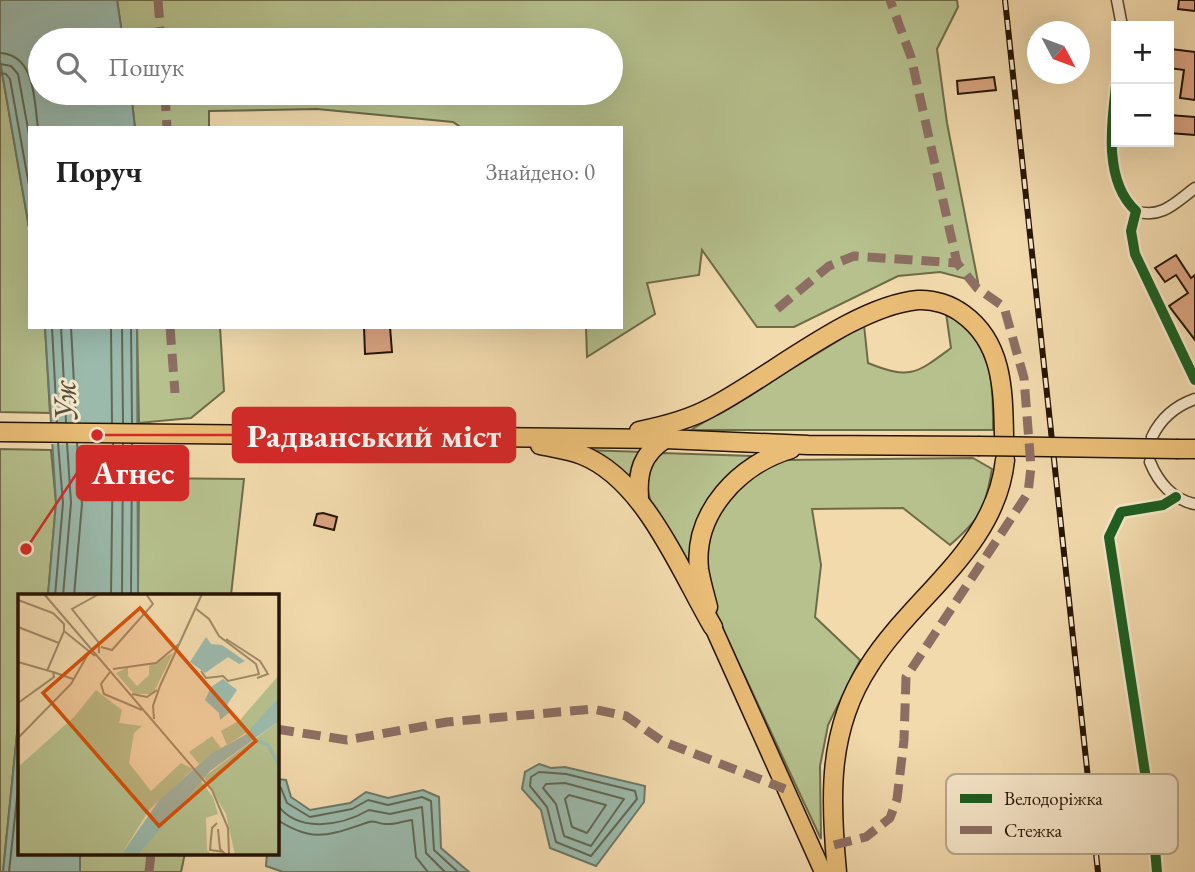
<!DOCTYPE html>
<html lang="uk">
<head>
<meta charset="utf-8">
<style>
	body { margin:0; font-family:"EB Garamond",serif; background:#f2f2f2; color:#222 }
	.controls { position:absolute; right:21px; top:21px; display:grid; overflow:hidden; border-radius:0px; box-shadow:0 7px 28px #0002 }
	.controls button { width:63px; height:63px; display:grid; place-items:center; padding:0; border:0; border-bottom:2px solid #e0e0e0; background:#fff; color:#222; font:35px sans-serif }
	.compass { position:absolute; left:1027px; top:21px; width:63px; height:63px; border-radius:50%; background:#fff; box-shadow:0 7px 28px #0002; rotate:131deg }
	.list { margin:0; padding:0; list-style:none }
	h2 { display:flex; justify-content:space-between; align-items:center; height:91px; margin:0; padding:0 28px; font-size:30px }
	h2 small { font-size:23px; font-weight:400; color:#767676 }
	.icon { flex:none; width:38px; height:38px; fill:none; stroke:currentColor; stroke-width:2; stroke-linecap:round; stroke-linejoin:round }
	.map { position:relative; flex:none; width:1195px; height:872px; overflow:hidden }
	.search { position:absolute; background:#fff; box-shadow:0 7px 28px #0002; left:28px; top:28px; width:595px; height:77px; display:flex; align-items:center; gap:18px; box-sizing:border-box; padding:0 24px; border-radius:38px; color:#767676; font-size:26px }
	.panel { position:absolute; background:#fff; box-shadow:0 7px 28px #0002; left:28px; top:126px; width:595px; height:203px; border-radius:0px }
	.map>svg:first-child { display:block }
	.green { fill:#b6c18e; stroke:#6e6b47; stroke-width:2 }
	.water { fill:#9bbaac; stroke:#6c7867; stroke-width:2 }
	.pier { fill:#f2daad }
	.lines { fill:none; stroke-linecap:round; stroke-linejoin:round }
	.shore { stroke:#606856; stroke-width:2 }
	.building { fill:#daa380; stroke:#261500; stroke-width:2 }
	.street-casing { stroke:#59462b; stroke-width:13 }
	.primary-casing { stroke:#261500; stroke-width:19 }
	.highway-casing { stroke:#261500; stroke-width:21 }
	.street { stroke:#f7e7ca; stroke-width:10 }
	.primary { stroke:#e9bd76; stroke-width:16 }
	.highway { stroke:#e9bd76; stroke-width:18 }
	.rail-casing { stroke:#261500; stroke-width:6 }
	.rail { stroke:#f7e7ca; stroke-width:3.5; stroke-dasharray:10; stroke-linecap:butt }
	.highway-bridge-casing { stroke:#261500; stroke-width:21; stroke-linecap:butt }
	.highway-bridge { stroke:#e9bd76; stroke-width:18 }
	.quiet { stroke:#8d6e63; stroke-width:9; stroke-dasharray:18 9; stroke-linecap:butt }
	.cycleway-casing { stroke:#f7e7ca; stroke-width:15 }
	.cycleway { stroke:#1b5e20; stroke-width:10 }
	.labels { text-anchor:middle; stroke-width:6; stroke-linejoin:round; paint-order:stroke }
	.water-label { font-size:33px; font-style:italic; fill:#4f4f3c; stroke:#f7e7ca }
	.inset-river { fill:none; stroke:#9bbaac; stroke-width:3.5 }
	.inset-road { fill:none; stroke:#a08b68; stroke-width:2 }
	.view { fill:#d5520b; fill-opacity:0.15; stroke:#d5520b; stroke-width:3.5 }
	.inset-edge { fill:none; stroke:#261500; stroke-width:3.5 }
	.key { fill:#f7e7ca; stroke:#b8a88d; stroke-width:2 }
	.key-label { font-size:19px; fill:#261500 }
	.leader { fill:none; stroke:#d62828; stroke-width:2.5 }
	.callout-dot { fill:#d62828; stroke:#f7e7ca; stroke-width:2.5 }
	.callout { fill:#d62828; stroke:#d62828; stroke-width:2.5 }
	.callout-label { font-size:33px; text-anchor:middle; font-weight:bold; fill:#fff }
</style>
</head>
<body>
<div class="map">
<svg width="1195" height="872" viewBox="0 0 1195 872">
	<rect width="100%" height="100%" fill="#f2daad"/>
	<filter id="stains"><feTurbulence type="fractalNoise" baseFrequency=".00286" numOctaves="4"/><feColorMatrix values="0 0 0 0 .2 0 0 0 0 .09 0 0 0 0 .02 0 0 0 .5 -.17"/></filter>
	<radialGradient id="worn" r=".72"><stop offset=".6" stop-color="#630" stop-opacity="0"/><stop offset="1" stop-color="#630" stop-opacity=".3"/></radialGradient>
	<g class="green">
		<path d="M117 0H957L958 7 937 49 947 123 978 282 940 272 898 276 794 327H757L702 250 699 275 647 283 655 314 587 357 586 327H621V128H462L453 122 317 109 209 111V128H135L131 93H611V40H123Z"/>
		<path d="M0 61 30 233V327H45L50 413 0 412Z"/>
		<path d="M946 313C994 329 993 388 993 430H691L864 325 868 363C910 380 916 374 951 348Z"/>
		<path d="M137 327H220L224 391 191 418 139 423Z"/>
		<path d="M0 449 51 450 56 503 48 595 19 596V714L3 872H0Z"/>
		<path d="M583 450 644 452 633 486Z"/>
		<path d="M662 453 752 456 711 503 692 573C672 540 624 487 662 453Z"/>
		<path d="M973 458 992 469C985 510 981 518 950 545L903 508 812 509 821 565 815 617 860 660 828 725 820 766 821 839 719 621 707 584 704 555 718 509 759 467 786 460Z"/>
		<path d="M139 478 244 479 231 595 138 596Z"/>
		<path d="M80 853H185L181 872H80Z"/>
	</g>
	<g class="water">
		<path d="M0 0H117L123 40H40V93H131L135 128H30V233L0 61Z"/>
		<path d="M45 327H137L138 595H48L56 503Z"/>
		<path d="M19 714V853H80V872H3Z"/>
		<path d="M539 764 551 768 565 767 645 786 644 802 596 866 550 848 541 810 522 789 525 772Z"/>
		<path d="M277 779 286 780 291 797 310 810 350 803 366 792 388 798 423 790 439 797 441 848 469 872H283L266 866 267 853H276Z"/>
	</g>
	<path class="pier" d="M47 423 142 425V446L47 444Z"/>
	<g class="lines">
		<g class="shore">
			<path d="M0 53C36 55 34 101 38 128"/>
			<path d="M0 64 11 66 18 74 30 140"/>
			<path d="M0 73 6 74 10 79 30 191"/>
			<path d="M52 327 57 422"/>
			<path d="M61 327 66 422"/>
			<path d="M71 327 76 422"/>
			<path d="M111 327 112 423"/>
			<path d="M122 327 123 423"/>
			<path d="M131 327 132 423"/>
			<path d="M55 596 63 503 58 443"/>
			<path d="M63 596 71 503 67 443"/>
			<path d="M74 596 82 504 77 443"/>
			<path d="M111 596 113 444"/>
			<path d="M122 596 123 444"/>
			<path d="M131 596 132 444"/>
			<path d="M539 772 566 774 635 791 637 799 591 856 556 842 547 807 530 786 531 777Z"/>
			<path d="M565 783 624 799 591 846 564 836 556 804 543 788 546 784Z"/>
			<path d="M276 786 281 788 287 803 310 817 352 809 368 800 388 805 422 797 431 801 434 850 458 872"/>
			<path d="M569 795 606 805 587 833 572 827 565 799Z"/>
			<path d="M276 803C297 834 341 826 369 810L390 814 422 807 426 853 445 872"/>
			<path d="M276 819C314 844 329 835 369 822 374 820 379 824 385 824 394 825 403 821 412 820L416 857 428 872"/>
			<path d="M9 872 19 779"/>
		</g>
	</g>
	<g class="building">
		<path d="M1179 0H1195V11L1178 9Z"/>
		<path d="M1171 49 1195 52V100L1180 98 1184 70 1169 68Z"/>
		<path d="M994 77 996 90 958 94 957 81Z"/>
		<path d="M1169 115 1195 117V135L1169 133Z"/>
		<path d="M1176 255 1191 278 1195 275V340L1169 306 1188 293 1176 275 1165 282 1155 268Z"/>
		<path d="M364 327H390L392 352 365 354Z"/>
		<path d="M323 513 337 517 334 530 314 525 317 514Z"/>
	</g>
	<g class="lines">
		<g class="street-casing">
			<g id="street">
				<path d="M1117 0 1122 26"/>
				<path d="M1116 86C1111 126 1104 182 1136 211L1131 231 1135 254 1195 380"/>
				<path d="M1136 211C1161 220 1177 201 1195 188"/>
				<path d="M1152 437C1161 418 1175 406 1195 399"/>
				<path d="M1150 462C1158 482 1173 500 1195 504"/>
				<path d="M1157 872 1153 825 1109 537 1121 512 1163 505 1176 497"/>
			</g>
		</g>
		<g class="primary-casing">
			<path id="primary" d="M713 627 823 872"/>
		</g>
		<g class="highway-casing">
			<g id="highway">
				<path d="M639 431C664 426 688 420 710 408 770 377 853 306 918 300 934 299 951 305 963 314 1003 343 1003 390 1004 435"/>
				<path d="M0 432 665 439 808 445 978 446"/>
				<path d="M540 445C554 448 569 450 582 455 645 480 680 571 713 627"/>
				<path d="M1178 449H1195"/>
				<path d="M639 499C637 472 642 454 665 439"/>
				<path d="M708 607C705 595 701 582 699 569 693 512 740 464 791 449"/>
				<path d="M837 872C830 799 827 730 869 666 913 596 996 548 1005 460"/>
			</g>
		</g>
		<use href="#street" class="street"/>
		<use href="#primary" class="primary"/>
		<use href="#highway" class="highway"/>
		<g class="rail-casing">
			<path id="rail" d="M1005 0 1098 872"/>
		</g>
		<use href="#rail" class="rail"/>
		<g class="highway-bridge-casing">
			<path id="highway-bridge" d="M978 446 1178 449"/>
		</g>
		<use href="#highway-bridge" class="highway-bridge"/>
		<g class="quiet">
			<path d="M158 0 161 40"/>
			<path d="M165 93 167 128"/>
			<path d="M777 309 829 266 854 256 957 263"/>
			<path d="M170 327 175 393"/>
			<path d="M276 729 347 740 447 722 593 709 626 716 662 741 785 789"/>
			<path d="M834 845 866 837 890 818 897 799 904 740 906 677 1028 493 1031 467 1024 378 1004 307 977 288 957 263 911 57 890 0"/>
			<path d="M149 872 151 853"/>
		</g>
		<g class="cycleway-casing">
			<g id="cycleway">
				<path d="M1116 86C1111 126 1104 182 1136 211L1131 231 1135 254 1195 380"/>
				<path d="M1157 872 1153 825 1109 537 1121 512 1163 505 1176 497"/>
			</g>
		</g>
		<use href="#cycleway" class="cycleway"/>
	</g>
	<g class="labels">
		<g class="water-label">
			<text transform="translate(64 401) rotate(-93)" y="12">Уж</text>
		</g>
	</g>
	<g transform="translate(18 594)">
		<rect width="261" height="261" fill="#f2daad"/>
		<path d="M155 59 135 100H116L98 79 110 73V82L119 92 131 81V72ZM261 81V103L234 135 209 151 203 137 222 126ZM78 96 104 116 101 129 124 132 116 139 111 169 133 197 163 169 175 175 131 216 103 261H0V173L56 123ZM261 127V261H217L208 220 186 183ZM194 142 203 154 181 170 171 158ZM182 186 195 203 200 220 188 224 189 256 194 261H120Z" fill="#b6c18e"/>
		<path d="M188 43 193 50 204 51 227 67 221 70 210 63 187 79 172 68ZM205 85 219 96 209 111 212 118 202 126 201 119 187 106 193 93ZM261 103V127L192 177 120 261H103L142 205 194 159 227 141Z" fill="#9bbaac"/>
		<path class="inset-river" d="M238 146 250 151 261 171"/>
		<path class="inset-road" d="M26 0 194 196 210 234 211 261M0 6 35 19 46 30V37M177 14 191 25 201 42 238 70 241 80 210 87 205 82 188 84 183 77M0 33 41 49M208 45 242 67 250 80 239 84M83 53 94 56 135 10 128 0M81 59V49L54 15 81 0M0 68 35 78 36 83 0 109M95 75 138 69 161 50M29 77 46 37 77 62M35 78 55 85M92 78 83 90 86 100 124 116M142 92 184 0M114 100 129 103 139 96M136 125 135 112 142 92M0 144 53 90 70 60M199 229 194 234 192 256 206 258M200 235 202 255 208 261"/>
		<path class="view" d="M122 14 238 147 141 232 25 99Z"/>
		<rect width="261" height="261" class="inset-edge"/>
	</g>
	<rect x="946" y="774" width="232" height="80" rx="10" class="key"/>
	<rect x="960" y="794" width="32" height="9" fill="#1b5e20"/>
	<rect x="960" y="826" width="32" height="8" fill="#8d6e63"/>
	<g class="key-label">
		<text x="1004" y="805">Велодоріжка</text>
		<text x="1004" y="837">Стежка</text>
	</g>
	<path class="leader" d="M97 435L233 435M26 549L77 473"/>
	<g class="callout-dot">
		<circle cx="97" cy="435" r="7"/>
		<circle cx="26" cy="549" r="7"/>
	</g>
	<g class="callout">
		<rect x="233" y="408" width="282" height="54" rx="7"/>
		<rect x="77" y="446" width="111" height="54" rx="7"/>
	</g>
	<g class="callout-label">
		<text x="374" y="447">Радванський міст</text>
		<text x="133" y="484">Агнес</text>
	</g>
	<rect width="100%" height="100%" filter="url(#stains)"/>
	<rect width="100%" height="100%" fill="url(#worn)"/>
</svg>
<div class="controls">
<button>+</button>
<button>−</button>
</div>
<svg class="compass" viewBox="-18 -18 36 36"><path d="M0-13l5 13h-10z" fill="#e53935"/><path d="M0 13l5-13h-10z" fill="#767676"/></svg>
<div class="search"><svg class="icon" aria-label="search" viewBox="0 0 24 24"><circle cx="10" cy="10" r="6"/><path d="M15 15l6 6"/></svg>Пошук</div>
<section class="panel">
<h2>Поруч<small>Знайдено: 0</small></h2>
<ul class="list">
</ul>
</section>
</div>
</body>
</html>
